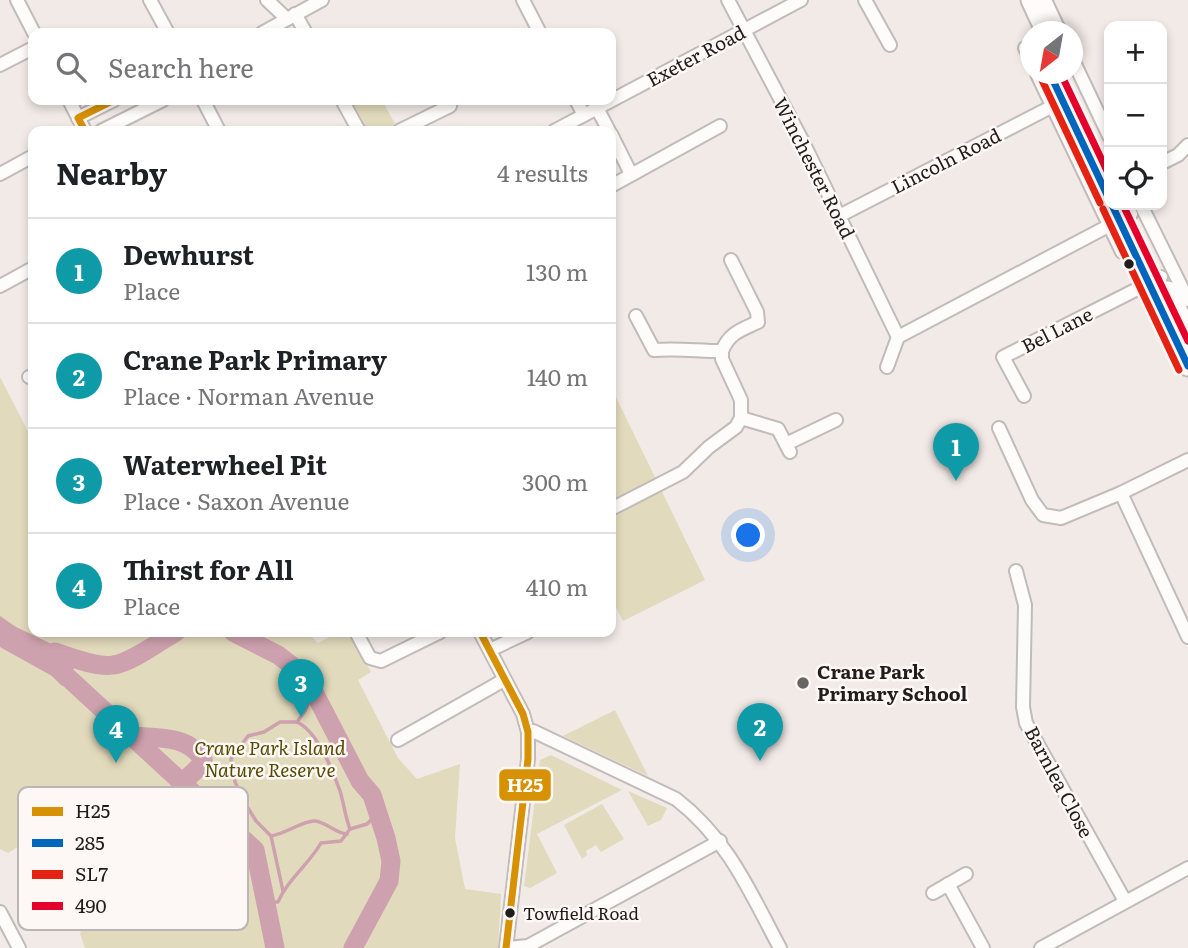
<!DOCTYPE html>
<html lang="en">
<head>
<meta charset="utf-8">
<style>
	body { margin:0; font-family:Literata,serif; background:#f6f6f6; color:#202124 }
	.controls { position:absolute; right:21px; top:21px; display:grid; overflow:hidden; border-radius:14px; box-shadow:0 4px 10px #0003 }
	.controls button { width:63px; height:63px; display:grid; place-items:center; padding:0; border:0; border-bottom:2px solid #e0e0e0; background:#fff; color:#202124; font:35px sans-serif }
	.compass { position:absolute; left:1020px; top:21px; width:63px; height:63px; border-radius:50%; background:#fff; box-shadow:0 4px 10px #0003; rotate:211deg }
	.you { position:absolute; left:749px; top:536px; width:24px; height:24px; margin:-18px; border:5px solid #fff; border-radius:50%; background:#1a73e8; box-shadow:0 0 0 10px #1a73e833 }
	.badge { display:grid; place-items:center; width:46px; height:46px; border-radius:50%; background:#db2777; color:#fff; font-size:23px; font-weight:700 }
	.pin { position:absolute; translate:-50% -58px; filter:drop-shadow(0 2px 4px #0008) }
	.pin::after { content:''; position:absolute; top:37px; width:24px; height:21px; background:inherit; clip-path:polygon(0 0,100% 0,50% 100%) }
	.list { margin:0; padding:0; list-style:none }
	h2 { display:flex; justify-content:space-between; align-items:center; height:91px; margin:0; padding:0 28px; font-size:30px }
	h2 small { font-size:23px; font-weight:400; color:#757577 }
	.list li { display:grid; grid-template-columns:46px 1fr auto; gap:21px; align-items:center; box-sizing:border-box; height:105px; padding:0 28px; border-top:2px solid #e0e0e0 }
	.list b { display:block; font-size:26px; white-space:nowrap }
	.list p { margin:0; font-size:23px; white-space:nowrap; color:#757577 }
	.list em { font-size:23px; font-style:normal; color:#757577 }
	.icon { flex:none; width:38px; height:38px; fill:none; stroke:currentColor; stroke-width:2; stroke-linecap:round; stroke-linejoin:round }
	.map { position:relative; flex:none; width:1188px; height:948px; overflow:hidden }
	.search { position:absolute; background:#fff; box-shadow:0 4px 10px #0003; left:28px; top:28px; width:588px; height:77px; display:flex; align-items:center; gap:18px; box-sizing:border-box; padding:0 24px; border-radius:14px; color:#757577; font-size:26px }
	.panel { position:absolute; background:#fff; box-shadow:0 4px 10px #0003; left:28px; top:126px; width:588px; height:511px; border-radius:14px }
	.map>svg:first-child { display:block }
	.green { fill:#e2dabc }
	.water { fill:#cea1ae }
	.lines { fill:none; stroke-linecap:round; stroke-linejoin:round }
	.stream { stroke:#cea1ae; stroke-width:3.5 }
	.river { stroke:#cea1ae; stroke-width:19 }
	.minor-casing { stroke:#c1bbb9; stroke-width:16 }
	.primary-casing { stroke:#c1bbb9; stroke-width:23 }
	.minor { stroke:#fdfcfb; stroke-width:12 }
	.primary { stroke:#fdfcfb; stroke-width:19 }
	.bus-1-casing { stroke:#fdf8f5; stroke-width:12 }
	.bus-2-casing { stroke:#fdf8f5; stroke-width:12 }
	.bus-3-casing { stroke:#fdf8f5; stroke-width:12 }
	.bus-4-casing { stroke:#fdf8f5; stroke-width:12 }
	.bus-1 { stroke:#d79104; stroke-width:7 }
	.bus-2 { stroke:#0065bd; stroke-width:7 }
	.bus-3 { stroke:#e42313; stroke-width:7 }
	.bus-4 { stroke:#e4002b; stroke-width:7 }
	.bus-dot { fill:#211d1a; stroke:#fdf8f5; stroke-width:2.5 }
	.poi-dot { fill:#6a6562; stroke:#fdf8f5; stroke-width:2.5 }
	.labels { text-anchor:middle; stroke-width:5; stroke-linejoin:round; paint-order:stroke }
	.bus-label { font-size:17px; fill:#211d1a; stroke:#fdf8f5; text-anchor:start }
	.street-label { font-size:19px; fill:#211d1a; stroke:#fdf8f5 }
	.poi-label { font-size:19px; font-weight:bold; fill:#211d1a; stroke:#fdf8f5; text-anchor:start }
	.park-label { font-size:19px; font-style:italic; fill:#564b00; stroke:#fdf8f5 }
	.key { fill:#fdf8f5; stroke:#bbb6b3; stroke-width:2 }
	.key-label { font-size:19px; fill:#211d1a }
	.line-badge { stroke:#fdf8f5; stroke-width:2.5 }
	.badge-label { font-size:19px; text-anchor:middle; font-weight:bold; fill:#fff }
</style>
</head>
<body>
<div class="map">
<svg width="1188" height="948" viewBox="0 0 1188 948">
	<rect width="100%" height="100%" fill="#f2eae7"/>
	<g class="green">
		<path d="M350 100H382L395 124 381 131H366Z"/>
		<path d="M0 377 33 441V632H307L318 643 339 632H348L371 672 358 680 398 758 417 779 460 764 455 838 465 889 501 894 498 948H85L80 934 82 929 49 872 34 865 21 845 8 853 0 849Z"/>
		<path d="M611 387 705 580 623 621 611 598Z"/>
		<path d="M615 710 648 776 563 736Z"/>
		<path d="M551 755 622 790 537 834 557 873 530 888 524 886 540 760Z"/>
		<path d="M628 791 667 808 661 820 648 826Z"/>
		<path d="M602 804 624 839 601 852 596 845 586 851 587 855 582 859 564 825Z"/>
	</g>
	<path class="water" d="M0 616 16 627 81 658 62 686 52 676 0 647Z"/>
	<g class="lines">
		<g class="stream">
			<path d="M297 722C317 731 333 771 340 791 344 804 345 816 350 829"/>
			<path d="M271 836C285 834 304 820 315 821 326 822 335 833 347 834"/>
			<path d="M283 891 271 836 256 821 245 803 235 782 231 759 248 736 264 732 280 722H297L305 711 313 691"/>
			<path d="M272 902H278C288 879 309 864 321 843L341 841 350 829 367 824 378 813"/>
		</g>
		<g class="river">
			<path d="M233 632 278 655 299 671 315 694 360 781 372 795 386 838 391 861 389 881 353 948"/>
			<path d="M55 652C70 657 97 668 113 665 131 663 160 641 176 632"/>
			<path d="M49 660 255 850 275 948"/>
			<path d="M132 736C157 738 189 735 203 760L200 766 182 783"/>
		</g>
		<g class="minor-casing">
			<g id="minor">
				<path d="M17 0 34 33"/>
				<path d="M150 0 168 33"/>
				<path d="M267 0 287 19"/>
				<path d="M523 0 540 33"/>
				<path d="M728 0 802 140 898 337"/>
				<path d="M865 0 890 45"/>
				<path d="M1045 0 1060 32"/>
				<path d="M295 14 306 33"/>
				<path d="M262 33 322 0"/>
				<path d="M1025 48 1030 59"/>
				<path d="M1072 58 1109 136"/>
				<path d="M0 65 33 48"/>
				<path d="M1037 74 1122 252"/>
				<path d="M69 100 85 131"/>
				<path d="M203 100 219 131"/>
				<path d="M342 100 359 131"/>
				<path d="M576 100 584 115"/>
				<path d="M597 108 609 131"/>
				<path d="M78 118 114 100"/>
				<path d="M101 131 163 100"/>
				<path d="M399 131 450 106 447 100"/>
				<path d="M554 131 801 0"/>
				<path d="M611 134 631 174"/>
				<path d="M1162 163 1178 155 1188 145"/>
				<path d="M0 174 33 156"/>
				<path d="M611 186 720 126"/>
				<path d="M1141 205 1188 300"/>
				<path d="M839 216 1053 106"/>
				<path d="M0 286 33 268"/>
				<path d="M636 316 654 350C677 348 699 351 722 351 729 333 741 330 758 322L757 312 731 260"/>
				<path d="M887 367 898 337 1131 214"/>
				<path d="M29 377 33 378"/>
				<path d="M1024 396 1003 357 1161 277"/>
				<path d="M741 418 778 429 790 452"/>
				<path d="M999 428 1032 500 1043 515 1061 518 1121 493 1188 460"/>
				<path d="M786 444 836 420"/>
				<path d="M1121 493 1188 637"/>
				<path d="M611 509 683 472 709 447 736 427 741 418V400L722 359V351"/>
				<path d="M1016 571 1025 605 1023 707 1026 723 1125 901"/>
				<path d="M356 632 370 658 381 661 440 632"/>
				<path d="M480 632 523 714 528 732V759L506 948"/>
				<path d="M490 650 528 632"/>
				<path d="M528 732 533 731 676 799C728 839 750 892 780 948"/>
				<path d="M398 740 504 680"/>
				<path d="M948 884 983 948"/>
				<path d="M933 893 966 874"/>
				<path d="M0 912 19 948"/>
				<path d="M507 948 528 946 720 841"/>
				<path d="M1041 948 1188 868"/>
			</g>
		</g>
		<g class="primary-casing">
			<g id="primary">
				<path d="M1031 0 1046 32"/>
				<path d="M1050 74 1109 199"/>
				<path d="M1112 205 1188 366"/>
				<path d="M1168 291 1188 332"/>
			</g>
		</g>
		<use href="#minor" class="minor"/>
		<use href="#primary" class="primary"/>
		<g class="bus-1-casing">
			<g id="bus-1">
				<path d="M85 131 78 118 114 100"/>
				<path d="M480 632 523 714 528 732V759L506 948"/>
			</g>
		</g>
		<g class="bus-2-casing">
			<g id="bus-2">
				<path d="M1050 74 1109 199"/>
				<path d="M1112 205 1188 366"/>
			</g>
		</g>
		<g class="bus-3-casing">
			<g id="bus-3">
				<path d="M1041 78 1100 203"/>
				<path d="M1103 209 1179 370"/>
			</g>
		</g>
		<g class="bus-4-casing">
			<g id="bus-4">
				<path d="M1061 74 1109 175"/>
				<path d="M1123 205 1188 341"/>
			</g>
		</g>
		<use href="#bus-1" class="bus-1"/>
		<use href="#bus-2" class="bus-2"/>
		<use href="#bus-3" class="bus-3"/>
		<use href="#bus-4" class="bus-4"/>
	</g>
	<g class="bus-dot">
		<circle cx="1129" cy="264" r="6"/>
		<circle cx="510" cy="913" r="6"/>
	</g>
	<circle class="poi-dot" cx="803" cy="683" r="7"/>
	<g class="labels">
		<g class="bus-label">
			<text x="523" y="920">Towfield Road</text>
		</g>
		<g class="street-label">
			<text transform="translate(696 56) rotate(-28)" y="7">Exeter Road</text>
			<text transform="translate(946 161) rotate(-27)" y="7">Lincoln Road</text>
			<text transform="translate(814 168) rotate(63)" y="7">Winchester Road</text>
			<text transform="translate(1057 330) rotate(-27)" y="7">Bel Lane</text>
			<text transform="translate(1059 782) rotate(62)" y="7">Barnlea Close</text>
		</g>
		<g class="poi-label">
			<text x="817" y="679">Crane Park<tspan x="817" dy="22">Primary School</tspan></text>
		</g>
		<g class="park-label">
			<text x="270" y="755">Crane Park Island<tspan x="270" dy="22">Nature Reserve</tspan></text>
		</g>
	</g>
	<rect x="18" y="787" width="230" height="143" rx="10" class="key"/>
	<rect x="32" y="807" width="31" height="9" fill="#d79104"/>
	<rect x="32" y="839" width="31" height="8" fill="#0065bd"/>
	<rect x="32" y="870" width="31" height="9" fill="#e42313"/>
	<rect x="32" y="902" width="31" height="8" fill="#e4002b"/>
	<g class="key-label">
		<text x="75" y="818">H25</text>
		<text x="75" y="850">285</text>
		<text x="75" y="881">SL7</text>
		<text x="75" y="913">490</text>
	</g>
	<rect class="line-badge" x="498" y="768" width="54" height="34" rx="7" fill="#d79104"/>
	<g class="badge-label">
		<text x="525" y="792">H25</text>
	</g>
</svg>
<div class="controls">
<button>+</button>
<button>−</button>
<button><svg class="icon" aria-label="locate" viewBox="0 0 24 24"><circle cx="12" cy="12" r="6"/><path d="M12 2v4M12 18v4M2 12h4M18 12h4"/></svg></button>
</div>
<svg class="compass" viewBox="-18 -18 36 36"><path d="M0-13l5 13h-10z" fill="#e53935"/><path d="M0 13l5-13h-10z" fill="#757577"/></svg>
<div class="you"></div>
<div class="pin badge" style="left:956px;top:481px;background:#0f9aa8">1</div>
<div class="pin badge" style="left:760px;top:761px;background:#0f9aa8">2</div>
<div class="pin badge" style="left:301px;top:717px;background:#0f9aa8">3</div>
<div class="pin badge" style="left:116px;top:763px;background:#0f9aa8">4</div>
<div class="search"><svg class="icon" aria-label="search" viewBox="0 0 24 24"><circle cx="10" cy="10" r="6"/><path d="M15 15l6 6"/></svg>Search here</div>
<section class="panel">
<h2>Nearby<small>4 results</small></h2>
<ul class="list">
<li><span class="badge" style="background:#0f9aa8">1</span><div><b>Dewhurst</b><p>Place</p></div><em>130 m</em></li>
<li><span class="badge" style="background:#0f9aa8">2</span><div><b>Crane Park Primary</b><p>Place · Norman Avenue</p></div><em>140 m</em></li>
<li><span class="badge" style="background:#0f9aa8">3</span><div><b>Waterwheel Pit</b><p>Place · Saxon Avenue</p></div><em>300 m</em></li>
<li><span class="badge" style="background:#0f9aa8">4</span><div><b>Thirst for All</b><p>Place</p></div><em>410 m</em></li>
</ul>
</section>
</div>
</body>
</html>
